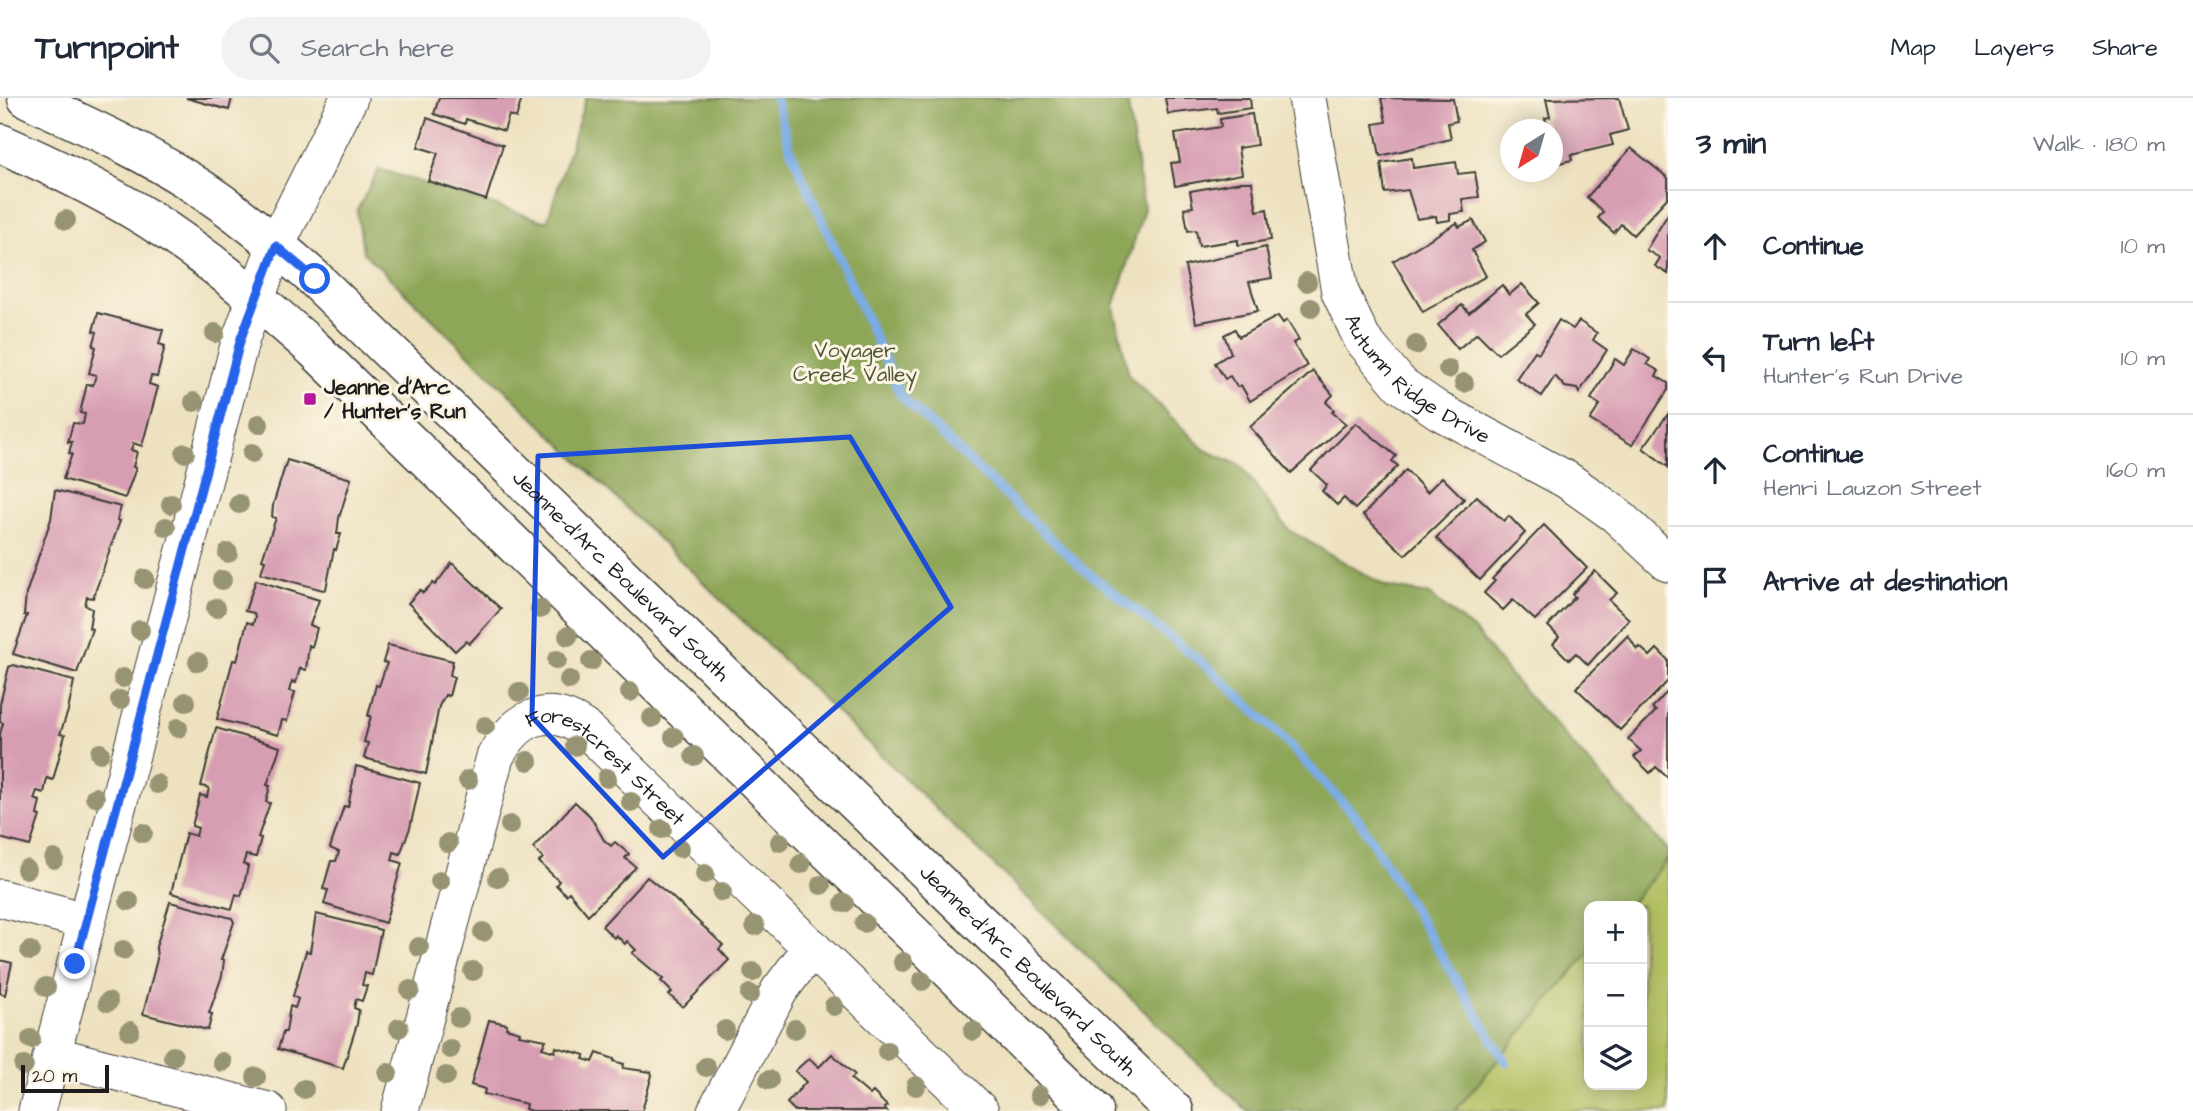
<!DOCTYPE html>
<html lang="en">
<head>
<meta charset="utf-8">
<style>
	body { margin:0; font-family:"Architects Daughter",sans-serif; background:#f2f2f3; color:#1f2937 }
	.controls { position:absolute; right:21px; bottom:21px; display:grid; overflow:hidden; border-radius:14px; box-shadow:0 4px 18px #0003 }
	.controls button { width:63px; height:63px; display:grid; place-items:center; padding:0; border:0; border-bottom:2px solid #e0e1e3; background:#fff; color:#1f2937; font:35px sans-serif }
	.compass { position:absolute; left:1500px; top:21px; width:63px; height:63px; border-radius:50%; background:#fff; box-shadow:0 4px 18px #0003; rotate:217deg }
	.scale { position:absolute; left:21px; bottom:18px; width:88px; box-sizing:border-box; padding-left:7px; border:4px solid #1c1c1c; border-top:0; font-size:19px; line-height:24px; white-space:nowrap; color:#1c1c1c; -webkit-text-stroke:5px #fcf5e5; paint-order:stroke }
	.stop { position:absolute; width:21px; height:21px; margin:-16px; border:5px solid #2563eb; border-radius:50%; background:#fff }
	.stop.end { background:#2563eb; border-color:#fff; box-shadow:0 2px 7px #0008 }
	.list { margin:0; padding:0; list-style:none }
	h2 { display:flex; justify-content:space-between; align-items:center; height:91px; margin:0; padding:0 28px; font-size:30px }
	h2 small { font-size:23px; font-weight:400; color:#747a83 }
	.list li { display:grid; grid-template-columns:46px 1fr auto; gap:21px; align-items:center; box-sizing:border-box; height:112px; padding:0 28px; border-top:2px solid #e0e1e3 }
	.list b { display:block; font-size:26px; white-space:nowrap }
	.list p { margin:0; font-size:23px; white-space:nowrap; color:#747a83 }
	.list em { font-size:23px; font-style:normal; color:#747a83 }
	.icon { flex:none; width:38px; height:38px; fill:none; stroke:currentColor; stroke-width:2; stroke-linecap:round; stroke-linejoin:round }
	.map { position:relative; flex:none; width:1668px; height:1013px; overflow:hidden }
	header { display:flex; align-items:center; gap:42px; box-sizing:border-box; height:98px; padding:0 35px; background:#fff; border-bottom:2px solid #e0e1e3 }
	header strong { font-size:33px }
	nav { display:flex; gap:38px; margin-inline-start:auto; font-size:24px }
	.search { width:490px; height:63px; background:#f2f2f3; display:flex; align-items:center; gap:18px; box-sizing:border-box; padding:0 24px; border-radius:38px; color:#747a83; font-size:26px }
	main { display:flex }
	aside { flex:1; background:#fff }
	.map>svg:first-child { display:block }
	.green { fill:#b3c063; stroke:#686e40; stroke-width:2 }
	.forest { fill:#8ea659; stroke:#55613a; stroke-width:2 }
	.lines { fill:none; stroke-linecap:round; stroke-linejoin:round }
	.stream { stroke:#79abe5; stroke-width:9 }
	.building { fill:#d79db2 }
	.minor-casing { stroke:#3b3a34; stroke-width:39 }
	.major-casing { stroke:#3b3a34; stroke-width:41 }
	.minor { stroke:#fff; stroke-width:37 }
	.major { stroke:#fff; stroke-width:38 }
	.tree { fill:#979473 }
	.route { stroke:#2563eb; stroke-width:9 }
	.marked { fill:none; stroke:#1d4ed8; stroke-width:5; stroke-linejoin:round }
	.poi-dot { fill:#b5179e; stroke:#fcf5e5; stroke-width:2.5 }
	.labels { text-anchor:middle; stroke-width:6; stroke-linejoin:round; paint-order:stroke }
	.park-label { font-size:21px; fill:#515535; stroke:#fcf5e5 }
	.street-label { font-size:21px; fill:#1c1c1c; stroke:#fcf5e5 }
	.poi-label { font-size:21px; font-weight:bold; fill:#1c1c1c; stroke:#fcf5e5; text-anchor:start }
</style>
</head>
<body>
<header>
<strong>Turnpoint</strong>
<div class="search"><svg class="icon" aria-label="search" viewBox="0 0 24 24"><circle cx="10" cy="10" r="6"/><path d="M15 15l6 6"/></svg>Search here</div>
<nav><a>Map</a><a>Layers</a><a>Share</a></nav>
</header>
<main>
<div class="map">
<svg width="1668" height="1013" viewBox="0 0 1668 1013">
	<rect width="100%" height="100%" fill="#fcf5e5"/>
	<filter id="ink" filterUnits="userSpaceOnUse"><feTurbulence type="fractalNoise" baseFrequency=".0143" numOctaves="2"/><feDisplacementMap in="SourceGraphic" scale="14" xChannelSelector="R" yChannelSelector="G"/><feConvolveMatrix kernelMatrix="1 2 1 2 8 2 1 2 1" color-interpolation-filters="sRGB"/></filter>
	<filter id="wash" filterUnits="userSpaceOnUse"><feTurbulence type="fractalNoise" baseFrequency=".00686" numOctaves="4" result="noise"/><feDisplacementMap in="SourceGraphic" scale="28" xChannelSelector="R" yChannelSelector="G"/><feGaussianBlur stdDeviation="1.57" result="paint"/><feColorMatrix in="noise" values="0 0 0 0 0 0 0 0 0 0 0 0 0 0 0 0 0 1.4 0 .05"/><feComposite in="paint" operator="in"/></filter>
	<g filter="url(#wash)">
		<rect width="100%" height="100%" fill="#ede1bf"/>
		<path class="green" d="M1668 761V1013H1455L1589 854V987H1642V808H1628Z"/>
		<path class="forest" d="M586 0H1127L1144 111 1114 209 1129 278 1205 352 1240 367 1289 432 1387 489 1428 496 1474 532 1515 583 1668 752V761L1628 808H1589V854L1455 1013H1247L363 154 357 112 379 71 547 124Z"/>
		<g class="lines">
			<path class="stream" d="M775 0 791 53 901 298 1081 469 1209 570 1280 637 1359 722 1506 964"/>
		</g>
		<g id="blocks">
			<g class="building">
				<path d="M186 0H232L229 12Z"/>
				<path d="M439 0H522L516 20 509 17 504 33 466 21 465 26 434 16Z"/>
				<path d="M1165 0H1250L1251 10 1218 15 1217 10 1168 16Z"/>
				<path d="M1381 0 1453 1 1457 23 1448 25 1451 41 1380 58 1374 26 1386 24Z"/>
				<path d="M1619 0 1628 32 1610 37 1613 47 1571 57 1572 62 1555 66 1553 32H1548L1545 20 1550 19 1546 1Z"/>
				<path d="M1252 16 1257 47 1238 50 1242 76 1175 88 1171 65 1180 64 1175 36 1221 29 1220 21Z"/>
				<path d="M427 20 503 47 486 102 428 83 438 55 418 49Z"/>
				<path d="M1631 50 1668 80V99L1633 137 1621 126 1614 135 1598 120 1603 114 1587 99Z"/>
				<path d="M1412 60 1413 70 1456 64 1458 76 1475 74 1479 99 1462 101 1464 114 1450 116V122L1437 124 1436 118 1417 121 1408 92 1385 95 1381 65Z"/>
				<path d="M1241 84H1252L1257 113 1267 111 1271 142 1238 147V142L1199 148 1196 132 1188 133 1184 110 1193 109 1190 93Z"/>
				<path d="M1668 116V176L1655 168 1660 160 1646 152Z"/>
				<path d="M1473 122 1485 144 1472 152 1486 178 1423 214 1393 163 1457 125 1459 129Z"/>
				<path d="M1266 149 1272 180 1249 184 1258 213 1196 225 1185 168Z"/>
				<path d="M1522 186 1539 205 1526 216 1535 226 1498 256 1477 235 1458 251 1438 227 1462 207 1469 215 1502 187 1509 197Z"/>
				<path d="M98 215 163 232 159 246 165 248 157 279 151 278 149 286 158 289 142 348 133 345 131 352 137 354 133 369 136 370 125 400 63 381 72 356 69 355 72 344H68L73 325 83 326 85 316 80 315 87 286 93 287 96 277 89 275 96 249 93 248 97 234 93 233Z"/>
				<path d="M1278 218 1283 225 1287 222 1299 242 1293 245 1307 268 1250 303 1241 287 1237 289 1230 278 1225 281 1215 265 1231 255 1224 237 1235 231 1239 239Z"/>
				<path d="M1559 222 1573 231 1579 223 1597 235 1593 242 1607 252 1579 295 1577 291 1565 289 1555 278 1542 298 1516 281 1535 253 1539 255Z"/>
				<path d="M1634 251 1650 261 1647 266 1659 273 1656 278 1668 285V292L1632 347 1590 322 1600 307 1591 301 1615 261 1624 267Z"/>
				<path d="M1313 273 1333 297 1326 304 1334 312 1332 314 1346 326 1291 375 1250 329Z"/>
				<path d="M1668 316V369L1643 350Z"/>
				<path d="M1356 325 1396 358 1392 363 1398 368 1355 411 1344 400 1337 407 1322 393 1327 387 1311 372Z"/>
				<path d="M287 362 351 381 339 420 337 436H341L336 452 334 451 326 491 323 492 261 475 265 462 262 461 276 420 272 419 273 407Z"/>
				<path d="M1406 372 1427 394 1442 379 1464 401 1405 457 1363 417Z"/>
				<path d="M55 392 121 409 117 422 120 423 93 500 87 499 85 507 92 511 89 530 92 531 77 575 13 556 27 517H24L26 496 51 421Z"/>
				<path d="M1477 398 1504 423 1509 418 1525 435 1480 482 1436 440Z"/>
				<path d="M1544 427 1587 470 1535 522 1513 502 1503 512 1484 495 1495 483 1492 481Z"/>
				<path d="M452 465 501 511 469 546 466 543 455 553 408 505 420 492 423 495 433 485 435 487Z"/>
				<path d="M1595 473 1617 495 1609 502 1629 521 1588 567 1576 555 1569 562 1553 546 1559 539 1548 528 1575 499 1572 496Z"/>
				<path d="M256 482 319 502 310 527 317 530 312 549 309 547 306 572 300 570 296 585 292 583 289 593 295 594 287 623 282 622 278 637 217 621 233 562 237 563 247 524 253 526 255 519 254 515 245 513Z"/>
				<path d="M1628 537 1637 552 1640 549 1650 558 1657 551 1668 562V583L1620 632 1576 590Z"/>
				<path d="M388 547 453 563 450 577 454 579 449 598 445 597 439 608 426 676 364 660 368 645 364 644 371 618H368L376 587 379 588 387 565 383 564Z"/>
				<path d="M13 567 74 583 68 613 60 636 65 637 53 682 47 680 44 695 37 693 34 701 40 703 37 717 40 718 30 748 0 740V636L3 625 0 624V606L9 569Z"/>
				<path d="M1668 593V680L1656 669 1650 675 1634 659 1641 653 1628 641 1656 613 1652 610Z"/>
				<path d="M216 630 280 649 267 687 270 688 266 704 270 705 258 739 261 740 256 759 246 757 243 766 248 768 244 787 241 798 236 796 232 811 171 795 186 735 196 738 198 730 192 728 200 697 207 699 209 690 201 688Z"/>
				<path d="M356 668 420 685 410 730 400 756 394 754 392 762 402 765 385 825 324 806 328 792 323 791 331 763H336L339 754 330 750 344 708 348 709Z"/>
				<path d="M575 704 590 718 604 742 611 748 615 744 629 756 625 760 636 769 588 817 569 794 566 797 556 787 559 783 539 764 543 760 533 750Z"/>
				<path d="M647 779 670 797 723 847 719 851 729 862 683 909 669 897 672 894 661 883 663 881 632 855 636 852 627 843 625 846 616 837 614 840 602 828Z"/>
				<path d="M170 804 232 820 234 824 221 862H224L222 878 209 915 212 916 208 932 143 916 157 861 156 849Z"/>
				<path d="M316 816 381 832 372 877 365 875 362 887 367 888 362 903 356 901 354 910 359 912 357 926 343 970 278 951 283 934H286L290 908 295 910 298 901 293 898 306 853 310 854Z"/>
				<path d="M0 862 12 865 5 897 0 895Z"/>
				<path d="M489 922 507 926 506 930 520 934 519 937 546 942 542 950 555 954 556 949 585 957 583 961 593 964 597 955 614 961V963L624 966 623 970 651 974 652 977 642 1013H531L525 1011 526 1006 484 996 485 991 471 987Z"/>
				<path d="M832 956 855 977 851 981 870 997 873 994 887 1008 884 1010 887 1013H795L787 1005 806 984 795 973 809 960 819 969Z"/>
			</g>
		</g>
	</g>
	<g filter="url(#ink)">
		<use href="#blocks" fill-opacity="0" stroke="#3b3a34" stroke-width="2"/>
		<g class="lines">
			<g class="minor-casing">
				<g id="minor">
					<path id="s1" d="M1307 0 1340 194 1362 241 1401 287 1439 313 1567 382 1615 416 1668 465"/>
					<path d="M0 800 86 823"/>
					<path d="M52 957 268 1013"/>
					<path d="M37 1013 241 240 276 147 349 0"/>
					<path id="s2" d="M400 1013 495 659C517 618 549 603 589 634L980 1013"/>
					<path d="M716 1013 779 893 812 849"/>
				</g>
			</g>
			<g class="major-casing">
				<g id="major">
					<path id="s3" d="M27 0C82 26 137 50 189 83 234 111 275 146 315 181L1174 1013"/>
					<path d="M0 45C50 67 100 91 147 120 207 158 261 204 314 251L1094 1013"/>
				</g>
			</g>
			<use href="#minor" class="minor"/>
			<use href="#major" class="major"/>
		</g>
		<g class="tree">
			<circle cx="66" cy="122" r="10"/>
			<circle cx="1307" cy="184" r="10"/>
			<circle cx="1311" cy="210" r="10"/>
			<circle cx="215" cy="235" r="10"/>
			<circle cx="1416" cy="247" r="10"/>
			<circle cx="1448" cy="271" r="10"/>
			<circle cx="1464" cy="285" r="10"/>
			<circle cx="194" cy="304" r="10"/>
			<circle cx="259" cy="326" r="10"/>
			<circle cx="185" cy="355" r="10"/>
			<circle cx="252" cy="355" r="10"/>
			<circle cx="171" cy="406" r="10"/>
			<circle cx="239" cy="406" r="10"/>
			<circle cx="166" cy="429" r="10"/>
			<circle cx="228" cy="455" r="10"/>
			<circle cx="145" cy="481" r="10"/>
			<circle cx="222" cy="482" r="10"/>
			<circle cx="216" cy="510" r="10"/>
			<circle cx="540" cy="511" r="10"/>
			<circle cx="140" cy="532" r="10"/>
			<circle cx="568" cy="538" r="10"/>
			<circle cx="557" cy="562" r="10"/>
			<circle cx="591" cy="563" r="10"/>
			<circle cx="198" cy="564" r="10"/>
			<circle cx="123" cy="580" r="10"/>
			<circle cx="569" cy="582" r="10"/>
			<circle cx="519" cy="594" r="10"/>
			<circle cx="630" cy="594" r="10"/>
			<circle cx="120" cy="602" r="10"/>
			<circle cx="186" cy="604" r="10"/>
			<circle cx="652" cy="620" r="10"/>
			<circle cx="485" cy="628" r="10"/>
			<circle cx="178" cy="630" r="10"/>
			<circle cx="674" cy="639" r="10"/>
			<circle cx="575" cy="648" r="10"/>
			<circle cx="100" cy="655" r="10"/>
			<circle cx="694" cy="658" r="10"/>
			<circle cx="528" cy="663" r="10"/>
			<circle cx="607" cy="680" r="10"/>
			<circle cx="468" cy="682" r="10"/>
			<circle cx="157" cy="686" r="10"/>
			<circle cx="95" cy="699" r="10"/>
			<circle cx="631" cy="704" r="10"/>
			<circle cx="510" cy="727" r="10"/>
			<circle cx="662" cy="731" r="10"/>
			<circle cx="143" cy="735" r="10"/>
			<circle cx="780" cy="744" r="10"/>
			<circle cx="448" cy="745" r="10"/>
			<circle cx="680" cy="750" r="10"/>
			<circle cx="54" cy="761" r="10"/>
			<circle cx="801" cy="766" r="10"/>
			<circle cx="26" cy="771" r="10"/>
			<circle cx="705" cy="776" r="10"/>
			<circle cx="498" cy="780" r="10"/>
			<circle cx="440" cy="783" r="10"/>
			<circle cx="821" cy="787" r="10"/>
			<circle cx="722" cy="794" r="10"/>
			<circle cx="129" cy="803" r="10"/>
			<circle cx="844" cy="805" r="10"/>
			<circle cx="864" cy="825" r="10"/>
			<circle cx="755" cy="828" r="10"/>
			<circle cx="483" cy="834" r="10"/>
			<circle cx="419" cy="849" r="10"/>
			<circle cx="123" cy="852" r="10"/>
			<circle cx="30" cy="853" r="10"/>
			<circle cx="903" cy="864" r="10"/>
			<circle cx="473" cy="873" r="10"/>
			<circle cx="753" cy="874" r="10"/>
			<circle cx="922" cy="883" r="10"/>
			<circle cx="46" cy="889" r="10"/>
			<circle cx="410" cy="892" r="10"/>
			<circle cx="750" cy="896" r="10"/>
			<circle cx="108" cy="904" r="10"/>
			<circle cx="834" cy="908" r="10"/>
			<circle cx="459" cy="920" r="10"/>
			<circle cx="399" cy="930" r="10"/>
			<circle cx="795" cy="931" r="10"/>
			<circle cx="725" cy="932" r="10"/>
			<circle cx="130" cy="933" r="10"/>
			<circle cx="973" cy="933" r="10"/>
			<circle cx="31" cy="941" r="10"/>
			<circle cx="450" cy="951" r="10"/>
			<circle cx="887" cy="953" r="10"/>
			<circle cx="173" cy="958" r="10"/>
			<circle cx="222" cy="964" r="10"/>
			<circle cx="24" cy="968" r="10"/>
			<circle cx="706" cy="969" r="10"/>
			<circle cx="388" cy="975" r="10"/>
			<circle cx="446" cy="978" r="10"/>
			<circle cx="256" cy="979" r="10"/>
			<circle cx="769" cy="982" r="10"/>
			<circle cx="916" cy="988" r="10"/>
			<circle cx="304" cy="991" r="10"/>
			<circle cx="1039" cy="997" r="10"/>
		</g>
	</g>
	<g class="lines" filter="url(#ink)">
		<path class="route" d="M75 866 241 240 276 148 315 181"/>
	</g>
	<path class="marked" d="M850 339 951 509 663 759 532 619 538 358Z"/>
	<rect class="poi-dot" x="303" y="294" width="14" height="14" rx="3.5"/>
	<g class="labels">
		<g class="park-label">
			<text x="855" y="259">Voyager<tspan x="855" dy="24">Creek Valley</tspan></text>
		</g>
		<g class="street-label">
			<text dy="7" stroke="none"><textPath href="#s1" startOffset="317">Autumn Ridge Drive</textPath></text>
			<text dy="7" stroke="none"><textPath href="#s3" startOffset="768">Jeanne-d'Arc Boulevard South</textPath></text>
			<text dy="7" stroke="none"><textPath href="#s2" startOffset="513">Forestcrest Street</textPath></text>
			<text dy="7" stroke="none"><textPath href="#s3" startOffset="1335">Jeanne-d'Arc Boulevard South</textPath></text>
		</g>
		<g class="poi-label">
			<text x="324" y="296">Jeanne d'Arc<tspan x="324" dy="24">/ Hunter's Run</tspan></text>
		</g>
	</g>
</svg>
<div class="controls">
<button>+</button>
<button>−</button>
<button><svg class="icon" aria-label="layers" viewBox="0 0 24 24"><path d="M12 4l9 5-9 5-9-5zM3 14l9 5 9-5"/></svg></button>
</div>
<svg class="compass" viewBox="-18 -18 36 36"><path d="M0-13l5 13h-10z" fill="#e53935"/><path d="M0 13l5-13h-10z" fill="#747a83"/></svg>
<div class="scale">20 m</div>
<div class="stop" style="left:315px;top:181px"></div>
<div class="stop end" style="left:75px;top:866px"></div>
</div>
<aside>
<h2>3 min<small>Walk · 180 m</small></h2>
<ul class="list">
<li><svg class="icon" aria-label="ahead" viewBox="0 0 24 24"><path d="M12 20V5M6 11l6-6 6 6"/></svg><div><b>Continue</b></div><em>10 m</em></li>
<li><svg class="icon" aria-label="left" viewBox="0 0 24 24"><path d="M17 20v-9H6M10 6l-5 5 5 5"/></svg><div><b>Turn left</b><p>Hunter's Run Drive</p></div><em>10 m</em></li>
<li><svg class="icon" aria-label="ahead" viewBox="0 0 24 24"><path d="M12 20V5M6 11l6-6 6 6"/></svg><div><b>Continue</b><p>Henri Lauzon Street</p></div><em>160 m</em></li>
<li><svg class="icon" aria-label="arrive" viewBox="0 0 24 24"><path d="M6 21V4h12l-3 4 3 4H6"/></svg><div><b>Arrive at destination</b></div></li>
</ul>
</aside>
</main>
</body>
</html>
